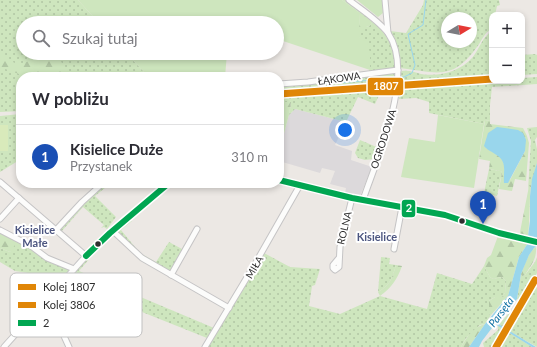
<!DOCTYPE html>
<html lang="pl">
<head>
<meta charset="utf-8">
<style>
	body { margin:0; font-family:Lato,sans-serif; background:#f2f2f3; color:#2b2b33 }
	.controls { position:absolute; right:12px; top:12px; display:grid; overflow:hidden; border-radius:8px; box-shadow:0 2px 6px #0003 }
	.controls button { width:36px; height:36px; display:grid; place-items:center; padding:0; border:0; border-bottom:1px solid #e1e1e2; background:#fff; color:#2b2b33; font:20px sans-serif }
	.compass { position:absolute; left:441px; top:12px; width:36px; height:36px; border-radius:50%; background:#fff; box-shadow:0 2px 6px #0003; rotate:80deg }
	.you { position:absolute; left:345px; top:130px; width:14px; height:14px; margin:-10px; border:3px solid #fff; border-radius:50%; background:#1a73e8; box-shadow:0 0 0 6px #1a73e833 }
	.badge { display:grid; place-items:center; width:26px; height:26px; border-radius:50%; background:#706f6e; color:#fff; font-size:13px; font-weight:700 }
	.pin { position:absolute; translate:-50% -33px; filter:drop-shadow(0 1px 2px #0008) }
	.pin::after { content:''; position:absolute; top:21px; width:14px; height:12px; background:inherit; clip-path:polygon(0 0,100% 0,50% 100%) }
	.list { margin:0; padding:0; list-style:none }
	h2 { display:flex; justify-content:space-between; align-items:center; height:52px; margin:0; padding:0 16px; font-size:17px }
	h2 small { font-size:13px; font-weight:400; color:#7c7c81 }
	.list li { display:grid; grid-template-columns:26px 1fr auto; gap:12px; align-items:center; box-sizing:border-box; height:64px; padding:0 16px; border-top:1px solid #e1e1e2 }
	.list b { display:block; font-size:15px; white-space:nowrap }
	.list p { margin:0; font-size:13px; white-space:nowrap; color:#7c7c81 }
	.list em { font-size:13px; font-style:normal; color:#7c7c81 }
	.icon { flex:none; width:22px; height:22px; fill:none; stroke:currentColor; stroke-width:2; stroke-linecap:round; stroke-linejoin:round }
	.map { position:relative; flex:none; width:537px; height:347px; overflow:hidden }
	.search { position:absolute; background:#fff; box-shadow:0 2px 6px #0003; left:16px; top:16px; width:268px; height:44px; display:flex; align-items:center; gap:10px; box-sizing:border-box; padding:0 14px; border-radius:22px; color:#7c7c81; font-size:15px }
	.panel { position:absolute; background:#fff; box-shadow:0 2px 6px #0003; left:16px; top:72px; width:268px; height:116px; border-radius:16px }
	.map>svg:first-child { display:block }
	.industrial { fill:#dcd9db }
	.grass { fill:url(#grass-dots); fill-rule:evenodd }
	.forest { fill:url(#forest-firs); fill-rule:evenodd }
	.garden { fill:#cee6be }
	.pitch { fill:#d9eabb }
	.water { fill:#99d6ec }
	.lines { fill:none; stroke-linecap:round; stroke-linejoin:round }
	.stream { stroke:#99d6ec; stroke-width:1 }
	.minor-casing { stroke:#c5c4c5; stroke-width:7 }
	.minor { stroke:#fcfcfb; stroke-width:5 }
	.rail-casing { stroke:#dfdfe1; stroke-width:2.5 }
	.rail { stroke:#fff; stroke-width:1; stroke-dasharray:3; stroke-linecap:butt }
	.bus-1-casing { stroke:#fff; stroke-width:9 }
	.bus-1 { stroke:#00a651; stroke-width:6 }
	.rail-1-casing { stroke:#fff; stroke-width:10 }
	.rail-2-casing { stroke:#fff; stroke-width:10 }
	.rail-1 { stroke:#e08607; stroke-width:7 }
	.rail-2 { stroke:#e08607; stroke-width:7 }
	.bus-dot { fill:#2e2e2e; stroke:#fff; stroke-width:1.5 }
	.labels { text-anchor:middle; stroke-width:4; stroke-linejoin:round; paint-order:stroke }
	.street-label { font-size:10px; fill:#2e2e2e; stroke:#fff }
	.neighbourhood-label { font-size:11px; font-weight:bold; fill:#4d5680; stroke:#fff }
	.water-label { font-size:11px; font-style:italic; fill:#0d6fa3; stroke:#fff }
	.key { fill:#fff; stroke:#c0c0c0; stroke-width:1 }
	.key-label { font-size:11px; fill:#2e2e2e }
	.line-badge { stroke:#fff; stroke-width:1.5 }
	.badge-label { font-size:11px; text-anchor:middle; font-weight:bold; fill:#fff }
</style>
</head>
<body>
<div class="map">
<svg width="537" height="347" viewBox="0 0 537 347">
	<defs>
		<pattern id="grass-dots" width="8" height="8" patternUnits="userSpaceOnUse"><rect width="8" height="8" fill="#cee6be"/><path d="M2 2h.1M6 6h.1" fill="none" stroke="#b1c6a4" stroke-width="1.8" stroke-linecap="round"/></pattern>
		<pattern id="forest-firs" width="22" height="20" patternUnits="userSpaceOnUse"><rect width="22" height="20" fill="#cee6be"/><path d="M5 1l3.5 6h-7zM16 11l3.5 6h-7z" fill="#b1c6a4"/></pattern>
	</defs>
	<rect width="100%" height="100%" fill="#ece8e4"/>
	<path class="industrial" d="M295 109 346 122 335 145 352 151 351 160 372 167 360 196 357 197 345 194 346 188 330 184 335 171 322 168 320 173 279 161V152L289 115Z"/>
	<g class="grass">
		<path d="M0 0H78L99 23H23V53H126L149 77H21V111L0 112Z"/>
		<path d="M424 0H499L500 5 497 6 495 15H492V29C484 32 482 41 477 47 452 82 436 72 400 68L397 49 390 31 406 33 423 5ZM447 18H471V42H447Z"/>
		<path d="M373 22C384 30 402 56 394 70L369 71V70H370L359 37V27C365 27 369 28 373 22Z"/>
		<path d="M492 31V77L400 84 401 72 402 71C409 70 414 72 421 74 439 77 459 72 472 58 479 50 482 37 492 31Z"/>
		<path d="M535 54 537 55V74L522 75V55Z"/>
		<path d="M392 73 396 75V84L279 93V85Z"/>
		<path d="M537 77V84L492 87 490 105V121L485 120 484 124 429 113V102L416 98 399 99 400 87 492 80 522 81V78Z"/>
		<path d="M395 87 393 101V89L381 91 375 104 358 97 346 122 295 109 289 115 291 102H279V95Z"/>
		<path d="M21 114V159L0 172V116Z"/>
		<path d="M537 127V137L535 140 537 149V163L531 186H529L528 190 531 141 527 128Z"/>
		<path d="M360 140 379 148 374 159 365 160 358 158 355 153Z"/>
		<path d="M489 169 500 171 502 172 497 196 484 193Z"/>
		<path d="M106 183H111L95 196 116 217 107 229 104 227 101 228 104 225 83 207 61 232 60 228 90 196Z"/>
		<path d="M130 219 132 221 121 230 140 253 156 262 169 242 182 249 184 245 186 246 172 270 169 272 140 255 117 232Z"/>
		<path d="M15 238 39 252 51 263 67 268 69 270 68 273 62 280 54 277 15 271 0 262V248L10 252Z"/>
		<path d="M264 253 290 267 320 269 315 285 312 286 309 306 340 314 380 296 427 309 437 273 472 284 484 266 490 277 493 279 502 277 506 281 505 293 502 297H495L489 301V314L491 315 485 324 480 325 466 338 461 347H207Z"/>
		<path d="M89 256 91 257 79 271 214 328 207 338 67 282 52 299 51 303 50 300Z"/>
		<path d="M381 257 390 258 389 264 396 265C392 279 390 285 378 292Z"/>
		<path d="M537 257V273L505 328 500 325 499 321 503 320 519 302V299H517L521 274 522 276 525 275 535 262Z"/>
		<path d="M537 278V347L507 330Z"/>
		<path d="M498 325 504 330 494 347H484L483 343 498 330Z"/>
		<path d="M507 331 532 347H497Z"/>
	</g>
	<g class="forest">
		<path d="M342 0H346L373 22C369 28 365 27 359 27L360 13Z"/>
		<path d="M29 53H38L47 59 51 56 59 58 70 77H27L0 67V56L4 55C14 64 18 67 30 60Z"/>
		<path d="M279 102H291L289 115 279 152Z"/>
		<path d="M485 120 490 121V124L523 128 527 136 529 143 526 181 515 179 512 191 499 189 502 172 500 171 489 169 490 161 479 159ZM486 148 525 151 510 180H504C506 160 504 158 486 148Z"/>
		<path d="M529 186H531C529 203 530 219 528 236L520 234V232Z"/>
		<path d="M0 232 15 238V245L10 252 0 248Z"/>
		<path d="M498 236 528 243 519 257 508 296 491 315 489 314V301L495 297H502L505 293 506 281 502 277 493 279 490 277 484 266 487 258 491 255Z"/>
		<path d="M536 247C537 259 531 265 525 275L522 276 521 274C525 265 528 252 536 247Z"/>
		<path d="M396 265 402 266C397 280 391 288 380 296L378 292C390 285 392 279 396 265Z"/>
		<path d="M485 324 469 347H461C467 337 473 327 485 324Z"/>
	</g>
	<g class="garden">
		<path d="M78 0H342L360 13 359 37 367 42 370 53V70L277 39V23H99Z"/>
		<path d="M357 0H382L383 13 378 17Z"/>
		<path d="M126 53H227L225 77H149Z"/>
		<path d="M438 115 484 124 474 188 401 177 409 138 435 142Z"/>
	</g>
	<rect class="pitch" x="0" y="125" width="8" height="26"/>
	<g class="water">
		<path d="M497 127 518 130 523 133 526 140 525 151 508 183H504C503 171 508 161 495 154 491 151 487 150 484 146L488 133Z"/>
		<path d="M537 163V238L528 236 530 221V196L532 179Z"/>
		<path d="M528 243 537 246 534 248 529 255 521 274 517 299 498 322 500 325 536 347H532L495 324 482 341 479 347H469L485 324 508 296 519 257Z"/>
	</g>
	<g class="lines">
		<g class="stream">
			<path d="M399 78 404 77 412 73 415 65 408 34 423 25 426 0"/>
			<path d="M325 84 396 78"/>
		</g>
		<g class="minor-casing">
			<g id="minor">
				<path d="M349 0C362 10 378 20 388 33 416 74 377 158 363 200"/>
				<path d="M385 0 388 33"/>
				<path d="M279 84 308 82 398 70"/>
				<path d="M279 180 352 198 445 215 499 233 537 242"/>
				<path d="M0 182 86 256"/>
				<path d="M93 183 98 187"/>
				<path d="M0 219 19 198"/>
				<path d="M0 230 31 246 47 258 74 269"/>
				<path d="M56 230 82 202 103 183"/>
				<path d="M113 231 142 258 229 308"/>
				<path d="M394 249 402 207"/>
				<path d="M338 259 333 265V268L335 270 339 267 340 247 352 198"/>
				<path d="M171 275 197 229"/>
				<path d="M47 299 69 347"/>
				<path d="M4 347 86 256 110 233 169 183"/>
				<path d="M205 347 255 264 300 185"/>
			</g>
		</g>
		<use href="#minor" class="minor"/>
		<g class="rail-casing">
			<path id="rail" d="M535 280 537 276"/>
		</g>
		<use href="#rail" class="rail"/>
		<g class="bus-1-casing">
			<g id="bus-1">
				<path d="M279 180 352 198 445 215 499 233 537 242"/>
				<path d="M86 256 110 233 169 183"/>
			</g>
		</g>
		<use href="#bus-1" class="bus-1"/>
		<g class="rail-1-casing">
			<path id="rail-1" d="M279 94 492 79"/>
		</g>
		<g class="rail-2-casing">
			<path id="rail-2" d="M496 347 535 280"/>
		</g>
		<use href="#rail-1" class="rail-1"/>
		<use href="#rail-2" class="rail-2"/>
	</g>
	<g class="bus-dot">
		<circle cx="462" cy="221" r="3.5"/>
		<circle cx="98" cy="244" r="3.5"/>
	</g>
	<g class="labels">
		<g class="street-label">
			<text transform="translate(339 78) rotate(-8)" y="4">ŁĄKOWA</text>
			<text transform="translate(383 139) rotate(-72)" y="4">OGRODOWA</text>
			<text transform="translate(344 228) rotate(-77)" y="4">ROLNA</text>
			<text transform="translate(254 267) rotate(-59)" y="4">MIŁA</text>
		</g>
		<g class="neighbourhood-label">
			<text x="35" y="234">Kisielice<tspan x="35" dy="13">Małe</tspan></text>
			<text x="377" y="241">Kisielice</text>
		</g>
		<g class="water-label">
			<text transform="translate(501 312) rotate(-53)" y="4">Parsęta</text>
		</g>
	</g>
	<rect x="10" y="273" width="132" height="64" rx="6" class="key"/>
	<rect x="18" y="284" width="18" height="6" fill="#e08607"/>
	<rect x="18" y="302" width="18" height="6" fill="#e08607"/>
	<rect x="18" y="320" width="18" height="6" fill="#00a651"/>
	<g class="key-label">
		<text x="43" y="291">Kolej 1807</text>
		<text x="43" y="309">Kolej 3806</text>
		<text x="43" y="327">2</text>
	</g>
	<g class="line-badge">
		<rect x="367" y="77" width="37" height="19" rx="4" fill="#e08607"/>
		<rect x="401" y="199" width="15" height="19" rx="4" fill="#00a651"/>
	</g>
	<g class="badge-label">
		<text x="386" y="90">1807</text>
		<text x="409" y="212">2</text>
	</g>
</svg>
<div class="controls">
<button>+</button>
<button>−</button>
</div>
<svg class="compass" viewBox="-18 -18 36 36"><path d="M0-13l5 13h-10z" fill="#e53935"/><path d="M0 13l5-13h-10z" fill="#7c7c81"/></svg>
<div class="you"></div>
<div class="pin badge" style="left:483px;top:224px;background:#1a4fb4">1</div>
<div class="search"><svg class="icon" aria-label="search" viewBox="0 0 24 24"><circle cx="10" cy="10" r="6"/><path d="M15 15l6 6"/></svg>Szukaj tutaj</div>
<section class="panel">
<h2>W pobliżu<small></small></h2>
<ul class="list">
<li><span class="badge" style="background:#1a4fb4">1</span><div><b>Kisielice Duże</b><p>Przystanek</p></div><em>310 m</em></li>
</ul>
</section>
</div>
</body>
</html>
